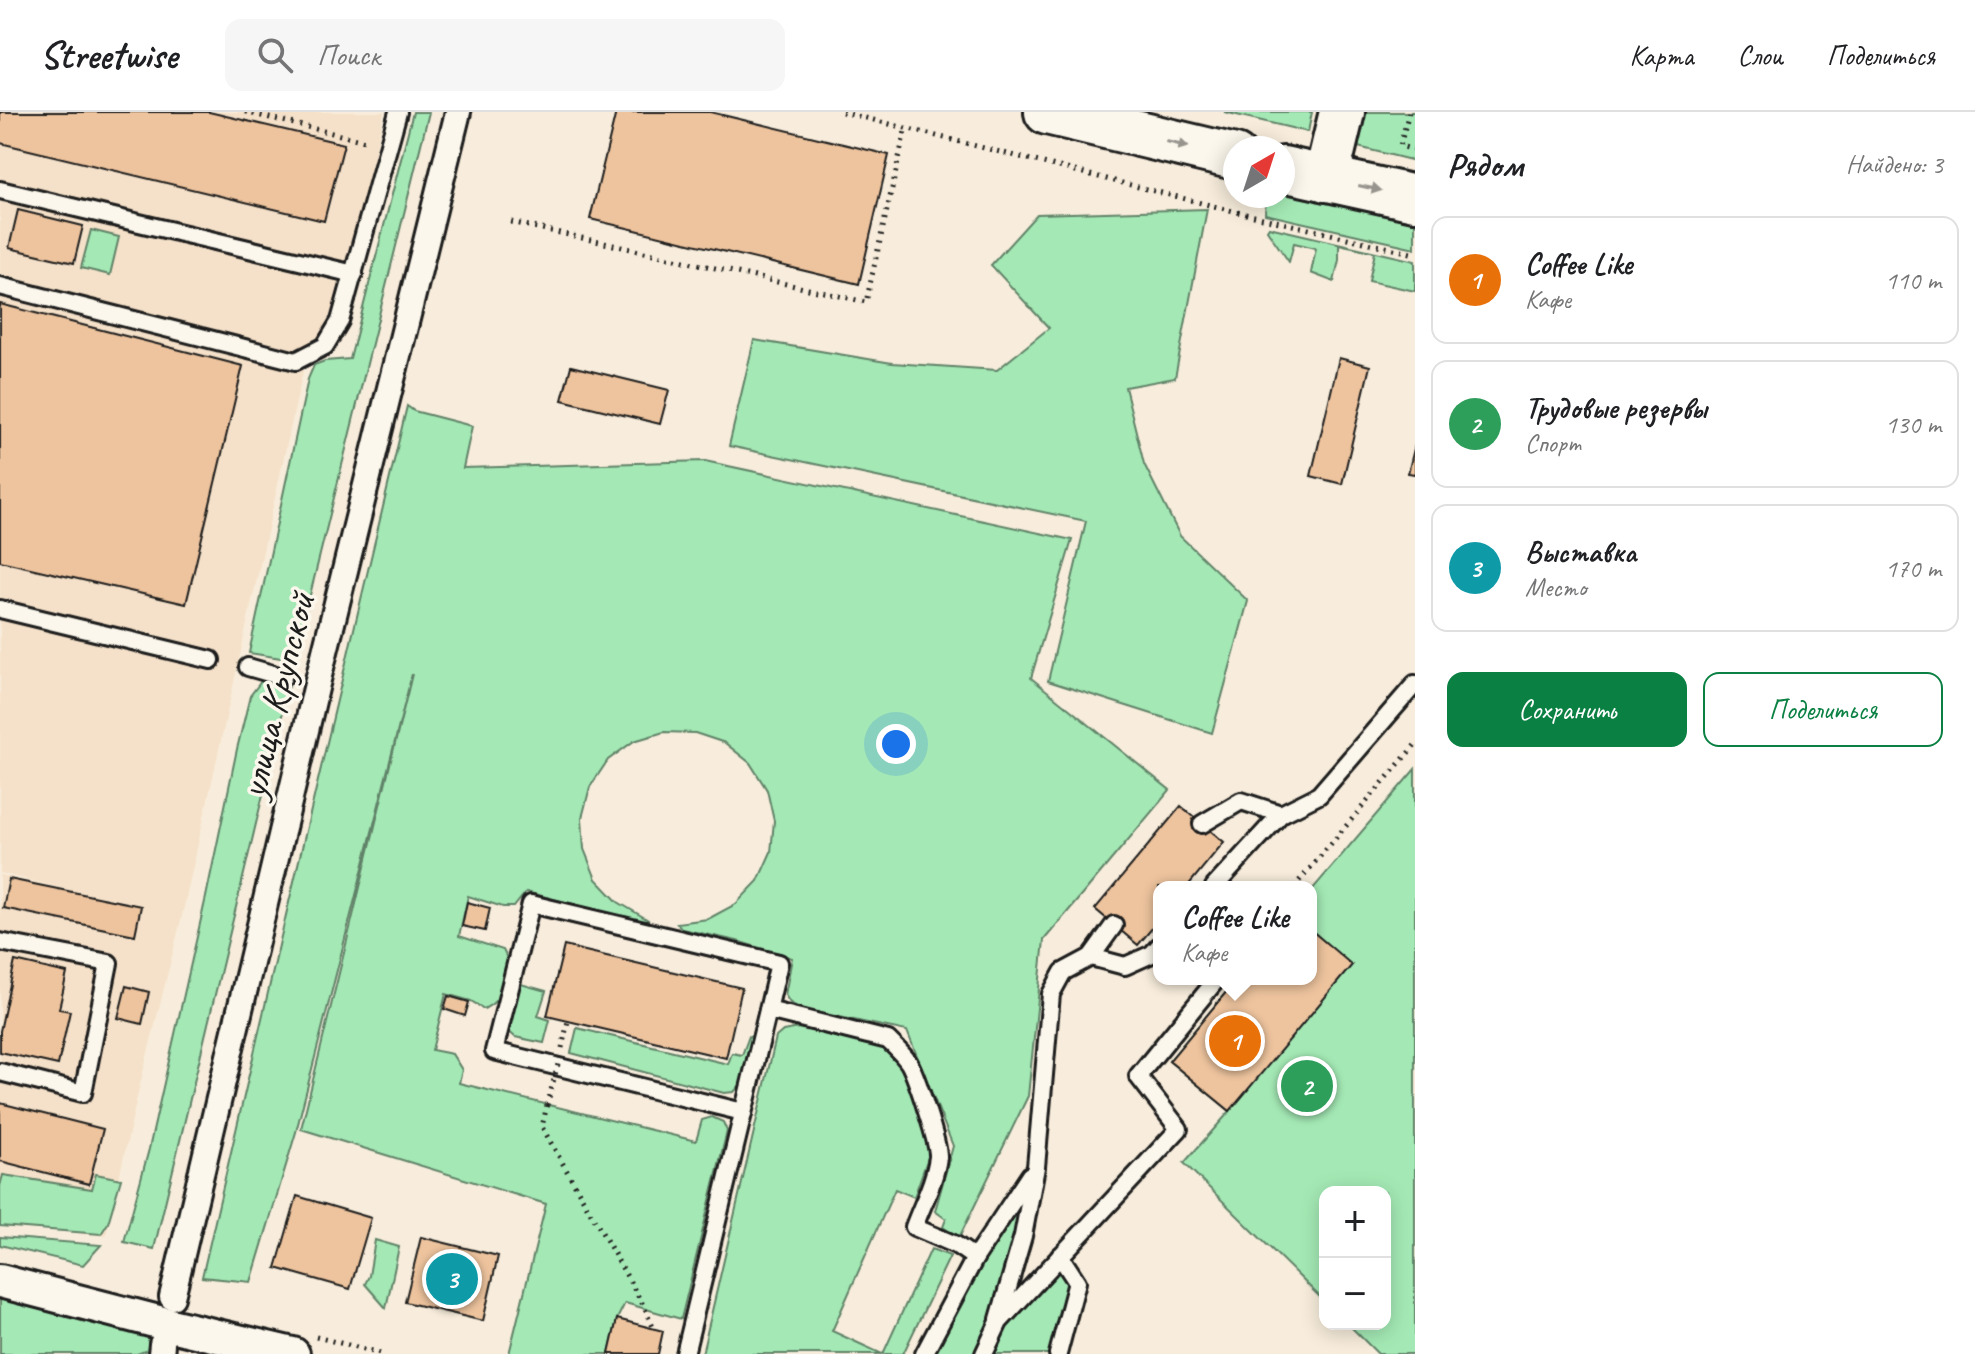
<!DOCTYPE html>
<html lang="ru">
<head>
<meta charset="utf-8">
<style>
	body { margin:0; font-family:Caveat,sans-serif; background:#f6f6f6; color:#202124 }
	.controls { position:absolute; right:24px; bottom:24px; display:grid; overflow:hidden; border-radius:16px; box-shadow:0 4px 20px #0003 }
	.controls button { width:72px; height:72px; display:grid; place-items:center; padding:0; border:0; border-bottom:2px solid #e0e0e0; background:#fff; color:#202124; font:40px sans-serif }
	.compass { position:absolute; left:1223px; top:24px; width:72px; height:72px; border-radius:50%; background:#fff; box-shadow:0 4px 20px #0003; rotate:39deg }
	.you { position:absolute; left:896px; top:632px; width:28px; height:28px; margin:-20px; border:6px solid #fff; border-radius:50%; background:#1a73e8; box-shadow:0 0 0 12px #1a73e833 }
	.badge { display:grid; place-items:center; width:52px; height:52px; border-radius:50%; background:#0b8043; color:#fff; font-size:26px; font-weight:700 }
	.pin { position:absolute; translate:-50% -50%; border:4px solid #fff; box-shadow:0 2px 8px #0006 }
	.popup { position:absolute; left:1153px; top:769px; width:164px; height:104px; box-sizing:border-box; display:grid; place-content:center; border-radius:16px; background:#fff; filter:drop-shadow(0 2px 6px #0005); font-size:26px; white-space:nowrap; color:#757577 }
	.popup b { font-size:30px; color:#202124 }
	.popup::after { content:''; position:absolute; left:50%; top:100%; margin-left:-16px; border:16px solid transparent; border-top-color:#fff }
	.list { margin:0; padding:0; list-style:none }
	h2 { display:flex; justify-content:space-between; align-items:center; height:104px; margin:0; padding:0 32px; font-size:34px }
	h2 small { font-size:26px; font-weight:400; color:#757577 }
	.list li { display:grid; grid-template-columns:52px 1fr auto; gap:24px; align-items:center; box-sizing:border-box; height:128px; margin:0 16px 16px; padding:0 16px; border:2px solid #e0e0e0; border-radius:16px }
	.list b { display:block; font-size:30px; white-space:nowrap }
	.list p { margin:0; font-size:26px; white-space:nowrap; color:#757577 }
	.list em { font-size:26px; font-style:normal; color:#757577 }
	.actions { display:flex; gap:16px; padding:24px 32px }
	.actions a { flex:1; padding:18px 0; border:2px solid #0b8043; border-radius:16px; text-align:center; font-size:28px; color:#0b8043 }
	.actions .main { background:#0b8043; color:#fff }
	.icon { flex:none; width:44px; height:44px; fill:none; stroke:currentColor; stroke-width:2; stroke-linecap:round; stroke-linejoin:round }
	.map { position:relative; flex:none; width:1415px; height:1242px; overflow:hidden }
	header { display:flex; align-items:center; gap:48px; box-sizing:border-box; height:112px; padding:0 40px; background:#fff; border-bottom:2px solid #e0e0e0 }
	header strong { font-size:38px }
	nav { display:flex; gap:44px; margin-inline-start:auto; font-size:28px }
	.search { width:560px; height:72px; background:#f6f6f6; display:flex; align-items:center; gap:20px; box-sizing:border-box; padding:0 28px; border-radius:16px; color:#757577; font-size:30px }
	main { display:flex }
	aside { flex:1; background:#fff }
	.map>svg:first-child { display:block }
	.built { fill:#f5e1c9 }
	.green { fill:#a4e9b5; stroke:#608268; stroke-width:2 }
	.building { fill:#eec49e; stroke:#1c1c1c; stroke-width:2 }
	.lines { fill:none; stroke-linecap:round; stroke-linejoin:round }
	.service-casing { stroke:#1c1c1c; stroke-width:22 }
	.pedestrian-casing { stroke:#1c1c1c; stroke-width:30 }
	.minor-casing { stroke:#1c1c1c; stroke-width:38 }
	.secondary-casing { stroke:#1c1c1c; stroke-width:50 }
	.path { stroke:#1c1c1c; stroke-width:5; stroke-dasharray:2 6; stroke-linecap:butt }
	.service { stroke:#fbf7ec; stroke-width:16 }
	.pedestrian { stroke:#fbf7ec; stroke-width:24 }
	.minor { stroke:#fbf7ec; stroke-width:32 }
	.secondary { stroke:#fbf7ec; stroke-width:44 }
	.path-bridge { stroke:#1c1c1c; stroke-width:5; stroke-dasharray:2 6; stroke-linecap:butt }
	.oneway { fill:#97948e }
	.labels { text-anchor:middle; stroke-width:7; stroke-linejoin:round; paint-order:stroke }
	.street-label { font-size:40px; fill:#1c1c1c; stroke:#fbf7ec }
</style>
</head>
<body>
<header>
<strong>Streetwise</strong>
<div class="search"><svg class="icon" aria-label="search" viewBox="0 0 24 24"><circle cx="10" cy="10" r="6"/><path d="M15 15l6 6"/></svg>Поиск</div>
<nav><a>Карта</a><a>Слои</a><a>Поделиться</a></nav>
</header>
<main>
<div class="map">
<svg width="1415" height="1242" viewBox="0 0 1415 1242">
	<rect width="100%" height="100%" fill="#f8eddc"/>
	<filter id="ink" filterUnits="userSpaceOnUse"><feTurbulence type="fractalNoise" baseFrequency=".0125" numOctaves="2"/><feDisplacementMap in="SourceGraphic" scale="16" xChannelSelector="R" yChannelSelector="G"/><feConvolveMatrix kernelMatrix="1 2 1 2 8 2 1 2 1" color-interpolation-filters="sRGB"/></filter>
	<g filter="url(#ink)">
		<path class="built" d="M0 0H384L360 105 337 189 304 255 182 804 139 977 106 1124 0 1113V763L65 777 0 761Z"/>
		<g class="green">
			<path d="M413 0H429L294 548 249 541 308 267 314 253 325 249 350 247Z"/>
			<path d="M1224 0H1312L1308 20Z"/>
			<path d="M1366 0H1415V49L1358 35Z"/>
			<path d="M1283 73 1415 103V136L1265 102 1266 84H1283Z"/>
			<path d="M1207 97 1175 266 1125 275 1144 352 1180 424 1248 489 1212 621 1048 569 1086 409 729 334 754 228 892 251 997 258 1049 216 991 153 1037 102Z"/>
			<path d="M1269 115 1415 149V179L1369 169 1375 140 1339 132V148L1334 170 1311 161 1316 136 1294 131 1289 150 1267 118Z"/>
			<path d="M91 118 119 125 110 163 81 156Z"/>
			<path d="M407 294 414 299 472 314 463 356 705 349 1072 428 1031 566 1170 678 1044 828 1028 984 959 1126 943 1115 946 1107 935 1099 953 1034 907 919 801 897 790 891 785 883 792 846 737 829 682 817 677 811 708 807 736 792 758 769 771 740 774 709 767 678 750 651 725 631 695 621 664 620 634 629 608 648 590 675 582 706 584 737 596 767 618 790 645 806 648 808 647 811 526 780 514 795H503L468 784 459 824 503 838C515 859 505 887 484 897L471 889 446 882 432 938 452 942 462 958 459 971 696 1029 702 1008 712 1005 723 1010 727 1019 681 1207 625 1191 617 1207 609 1242H509L546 1092 301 1017 412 562 296 1020 251 1170 202 1165 286 803Z"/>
			<path d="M262 568 289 574 154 1137 124 1130 149 1037 206 785 237 637 250 584Z"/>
			<path d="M1415 657V1242H1378L1348 1212H1385V1080H1325V1190L1184 1051 1230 999 1169 949 1237 867H1311V779Z"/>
			<path d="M517 871 546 879 538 904 550 908 544 931 515 925 507 918Z"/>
			<path d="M577 916 728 952 732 941 742 943 749 924 754 923 742 971 734 980 724 981 571 941Z"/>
			<path d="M799 916 880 933 897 944 932 1034 914 1085 895 1077 832 1219 882 1242H702L776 925 783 919Z"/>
			<path d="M1036 1055 999 1208 1056 1148 1074 1164 1053 1242H924Z"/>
			<path d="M96 1062 121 1067 108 1111 101 1122 0 1114V1074L3 1063 92 1077Z"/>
			<path d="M0 1125 101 1133 83 1153 0 1133Z"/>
			<path d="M375 1128 399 1135 386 1196 365 1172 369 1164Z"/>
			<path d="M931 1137 950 1144 903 1242H883Z"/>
			<path d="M0 1169 154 1209 150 1237 137 1242H0Z"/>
		</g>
		<g class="building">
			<path d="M0 0H209L344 32 324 109 0 31Z"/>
			<path d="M616 0H710L889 43 859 172 590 107Z"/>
			<path d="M18 98 83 114 74 151 9 136Z"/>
			<path d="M0 192 243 254 186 492 0 449Z"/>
			<path d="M1339 246 1370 254 1342 372 1311 364Z"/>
			<path d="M571 254 669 278 660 312 562 288Z"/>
			<path d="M1415 333V362L1408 361Z"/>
			<path d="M1181 694 1224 730 1187 775H1159V808L1138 833 1095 797Z"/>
			<path d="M9 767 141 794 135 823 3 796Z"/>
			<path d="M467 790 490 796 485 819 462 814Z"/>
			<path d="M1311 818 1352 853 1230 999 1169 949 1237 867H1311Z"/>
			<path d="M564 834 742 876 726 946 547 904Z"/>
			<path d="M15 849 67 861 59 897 70 899 58 953 0 940V919Z"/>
			<path d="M126 874 149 880 142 912 118 906Z"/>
			<path d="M448 884 469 890 465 904 444 897Z"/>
			<path d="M0 991 103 1017 89 1072 0 1049Z"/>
			<path d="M297 1084 371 1106 350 1177 276 1156Z"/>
			<path d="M421 1125 498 1144 483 1209 405 1190Z"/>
			<path d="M617 1207 663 1219 658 1242H609Z"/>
		</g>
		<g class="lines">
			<g class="service-casing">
				<g id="service">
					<path d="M0 78 354 162"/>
					<path d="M0 174 296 249 325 234 340 209 398 0"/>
					<path d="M0 497 211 548"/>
					<path d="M248 555 283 565"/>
					<path d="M1202 712 1241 689 1281 702"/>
					<path d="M1214 775 1281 702 1319 683 1415 572"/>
					<path d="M0 830 109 851 83 981 0 960"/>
					<path d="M1091 845 1114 813"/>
					<path d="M743 1000 494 939 531 792 779 851 768 898"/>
					<path d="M999 1207 1023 1124 1036 1055 1051 882 1063 860 1091 845 1125 854 1152 842 1159 834"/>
					<path d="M685 1242 768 898 888 928C896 936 903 942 909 951 916 963 939 1033 938 1045 935 1069 922 1093 914 1115L956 1133 975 1146"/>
					<path d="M924 1242 975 1146 1030 1063"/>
					<path d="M984 1242 999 1210 1179 1017 1138 964 1217 867"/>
					<path d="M1058 1242 1077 1170 1060 1144"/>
				</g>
			</g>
			<g class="pedestrian-casing">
				<g id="pedestrian">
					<path d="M172 1185 317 572 458 0"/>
					<path d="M161 1242 162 1232"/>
				</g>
			</g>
			<g class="minor-casing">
				<path id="minor" d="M0 1169 166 1212 293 1242"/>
			</g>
			<g class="secondary-casing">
				<g id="secondary">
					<path d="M1047 0 1235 45"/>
					<path d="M1283 57 1415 86"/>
					<path d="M1326 67 1342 0"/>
				</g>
			</g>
			<g class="path">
				<path d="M245 0 369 30"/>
				<path d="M842 0 1233 99 1415 142"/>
				<path d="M1409 0 1400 34 1415 38"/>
				<path d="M511 110 866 190 906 15"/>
				<path d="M1294 775 1415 633"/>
				<path d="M562 936 568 909"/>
				<path d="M547 993 542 1015 642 1191 654 1217"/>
				<path d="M316 1225 385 1242"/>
			</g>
			<use href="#service" class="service"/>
			<use href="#pedestrian" class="pedestrian"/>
			<use href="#minor" class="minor"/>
			<use href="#secondary" class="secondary"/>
			<path class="path-bridge" d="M547 993 561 941"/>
		</g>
		<defs><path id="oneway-solid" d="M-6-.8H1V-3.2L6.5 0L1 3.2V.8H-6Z" transform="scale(2)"/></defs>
		<g class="oneway">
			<use href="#oneway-solid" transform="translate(1177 32) rotate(13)"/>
			<use href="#oneway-solid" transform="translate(1370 76) rotate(12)"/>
		</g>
	</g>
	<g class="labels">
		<g class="street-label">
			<text transform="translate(276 583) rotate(-76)" y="14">улица Крупской</text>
		</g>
	</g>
</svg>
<div class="controls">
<button>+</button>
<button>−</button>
</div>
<svg class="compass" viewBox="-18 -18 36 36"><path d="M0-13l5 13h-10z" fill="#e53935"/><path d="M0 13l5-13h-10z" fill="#757577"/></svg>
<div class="you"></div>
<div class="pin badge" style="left:1235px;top:929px;background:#e8710a">1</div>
<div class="popup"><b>Coffee Like</b>Кафе</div>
<div class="pin badge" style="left:1307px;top:974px;background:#2e9e5b">2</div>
<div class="pin badge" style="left:452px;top:1167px;background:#0f9aa8">3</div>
</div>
<aside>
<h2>Рядом<small>Найдено: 3</small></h2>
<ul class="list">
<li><span class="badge" style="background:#e8710a">1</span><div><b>Coffee Like</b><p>Кафе</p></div><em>110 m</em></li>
<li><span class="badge" style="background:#2e9e5b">2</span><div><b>Трудовые резервы</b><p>Спорт</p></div><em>130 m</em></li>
<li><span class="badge" style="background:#0f9aa8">3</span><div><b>Выставка</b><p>Место</p></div><em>170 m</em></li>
</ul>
<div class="actions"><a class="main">Сохранить</a><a>Поделиться</a></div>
</aside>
</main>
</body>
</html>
